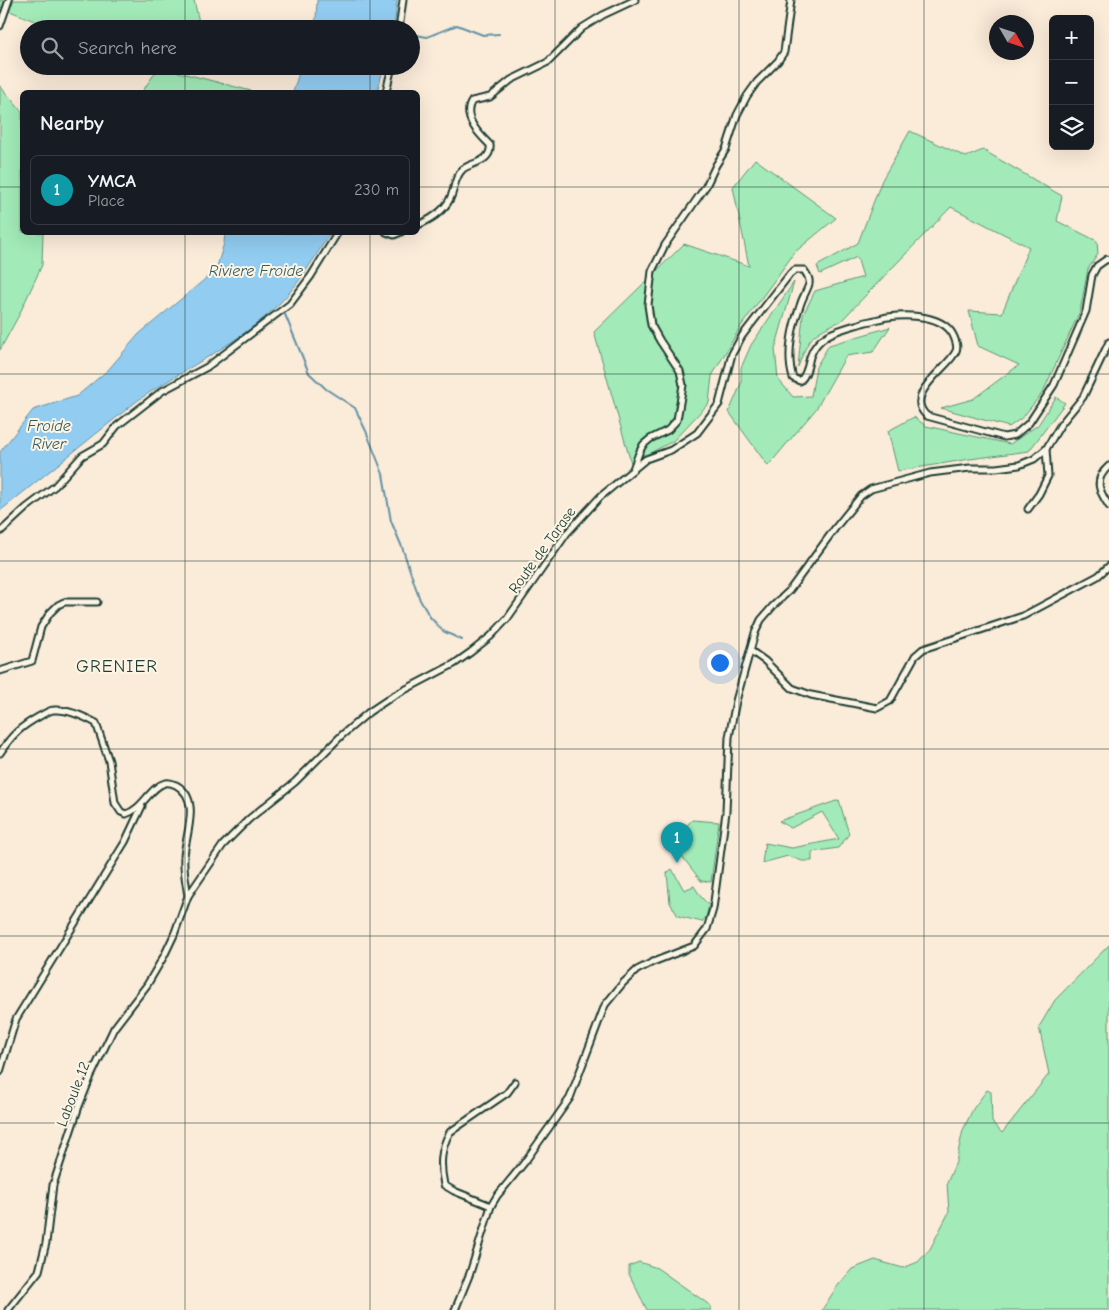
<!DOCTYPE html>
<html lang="en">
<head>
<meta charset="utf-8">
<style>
	body { margin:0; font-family:"Comic Neue",sans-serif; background:#242831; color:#f1f3f6 }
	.controls { position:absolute; right:15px; top:15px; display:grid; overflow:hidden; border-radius:8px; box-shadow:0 5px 20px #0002 }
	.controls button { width:45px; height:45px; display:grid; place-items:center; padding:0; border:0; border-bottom:1px solid #363941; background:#171b24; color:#f1f3f6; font:25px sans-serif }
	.compass { position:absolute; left:989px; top:15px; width:45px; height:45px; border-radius:50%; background:#171b24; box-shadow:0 5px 20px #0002; rotate:129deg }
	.you { position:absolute; left:719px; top:662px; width:18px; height:18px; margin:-12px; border:4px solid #fff; border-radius:50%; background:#1a73e8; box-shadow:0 0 0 8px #1a73e833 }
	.badge { display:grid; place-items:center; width:32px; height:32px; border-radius:50%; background:#c8321e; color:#fff; font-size:16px; font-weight:700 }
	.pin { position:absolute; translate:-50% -41px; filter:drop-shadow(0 1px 2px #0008) }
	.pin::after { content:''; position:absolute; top:26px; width:18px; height:15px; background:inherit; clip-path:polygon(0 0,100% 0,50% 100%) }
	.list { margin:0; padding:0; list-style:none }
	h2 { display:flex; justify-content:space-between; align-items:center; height:65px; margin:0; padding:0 20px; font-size:21px }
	h2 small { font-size:16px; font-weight:400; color:#9ea1a6 }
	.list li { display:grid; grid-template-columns:32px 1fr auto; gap:15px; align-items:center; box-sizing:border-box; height:70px; margin:0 10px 10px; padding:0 10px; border:1px solid #363941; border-radius:8px }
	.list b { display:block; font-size:19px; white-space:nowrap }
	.list p { margin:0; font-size:16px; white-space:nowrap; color:#9ea1a6 }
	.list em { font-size:16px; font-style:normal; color:#9ea1a6 }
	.icon { flex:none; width:28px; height:28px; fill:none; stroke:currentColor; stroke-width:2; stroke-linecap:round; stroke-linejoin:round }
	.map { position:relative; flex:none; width:1109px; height:1310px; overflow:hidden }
	.search { position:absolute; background:#171b24; box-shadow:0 5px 20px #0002; left:20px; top:20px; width:400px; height:55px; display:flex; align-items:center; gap:12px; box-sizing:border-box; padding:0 18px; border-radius:28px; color:#9ea1a6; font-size:19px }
	.panel { position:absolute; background:#171b24; box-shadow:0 5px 20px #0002; left:20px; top:90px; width:400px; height:145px; border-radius:8px }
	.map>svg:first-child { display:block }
	.green { fill:#a2eab8; stroke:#609476 }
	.water { fill:#92ccf1; stroke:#6493a5 }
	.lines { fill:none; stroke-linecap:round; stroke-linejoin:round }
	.stream { stroke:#6493a5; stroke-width:2 }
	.minor-casing { stroke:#1f3d34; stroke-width:9 }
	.minor { stroke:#fcf5e5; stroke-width:5 }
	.grid { fill:none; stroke:#1f3d34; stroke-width:1; stroke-opacity:0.55 }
	.labels { text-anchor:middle; stroke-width:4; stroke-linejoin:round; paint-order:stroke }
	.street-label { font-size:15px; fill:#1f3d34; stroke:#fcf5e5 }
	.water-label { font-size:16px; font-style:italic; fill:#365a5a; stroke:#fcf5e5 }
	.quarter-label { font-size:18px; letter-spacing:1px; fill:#1f3d34; stroke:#fcf5e5 }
</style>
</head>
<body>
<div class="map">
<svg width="1109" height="1310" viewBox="0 0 1109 1310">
	<rect width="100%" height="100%" fill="#fbebd9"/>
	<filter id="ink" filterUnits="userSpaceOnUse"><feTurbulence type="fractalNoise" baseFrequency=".02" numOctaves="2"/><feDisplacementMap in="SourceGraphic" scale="10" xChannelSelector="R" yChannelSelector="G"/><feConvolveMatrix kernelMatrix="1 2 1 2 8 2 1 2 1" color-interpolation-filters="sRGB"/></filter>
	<g filter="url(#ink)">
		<g class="green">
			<path d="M0 0H194L199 22 152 24 136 29H91L80 24 37 22 0 7Z"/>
			<path d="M159 67 255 92H142Z"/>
			<path d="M0 86 22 112V232L43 233 42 265 19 315 0 350Z"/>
			<path d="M910 131 966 157 983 150 1062 196 1057 221 1097 241 1098 254 1088 269 1080 311 1043 392 1023 417 1009 427 941 408 973 399 1019 365 978 346 969 311 1002 313 1029 247 951 207 841 321C811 334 809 337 798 367L803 315 815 291 863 277 857 257 820 274 817 266 858 243 882 180Z"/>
			<path d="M755 159 836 218 795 252 741 326 712 376 709 403 673 441 631 463 594 332 684 244 749 266 733 187Z"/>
			<path d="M794 282 775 349 778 379 793 397 811 396 816 367 829 345 890 327 873 352 846 356 816 409 768 466 729 412 741 384V368L751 345Z"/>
			<path d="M1056 397 1065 403 1029 451 970 459 898 471 888 431 914 417 926 426 1010 444 1038 425Z"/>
			<path d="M839 800 849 834 838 848 812 852V861H802L788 856 762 863 765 843 792 848 839 839 822 812 791 828 779 821Z"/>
			<path d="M692 820 719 822 711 882 701 881 671 842Z"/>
			<path d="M672 869 684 890 694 886 701 897 709 905 706 917 702 922 678 916 670 903 667 873Z"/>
			<path d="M1109 945V1310H822L836 1288 852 1269 875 1260 903 1268 918 1262 930 1249 949 1212 947 1183 956 1162 963 1130 973 1109 987 1090 991 1092 992 1122 1002 1133 1049 1074 1039 1027 1055 1000Z"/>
			<path d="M639 1262 657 1268 711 1306V1310H647L629 1274V1266Z"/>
		</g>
		<g class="water">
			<path d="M317 0H397L394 29H313L316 19Z"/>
			<path d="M301 66H384L377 92H293Z"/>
			<path d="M225 233H330C315 257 300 283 279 304 238 345 184 368 137 401L0 511V452L33 410 77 396 108 370 139 334 216 270 224 243Z"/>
		</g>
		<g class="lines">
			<g class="stream">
				<path d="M411 34 427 37 457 25 483 35 499 34"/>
				<path d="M284 312 309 373 326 389 355 408 366 431 383 474 391 521 402 547 420 600 430 617 443 631 462 640"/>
			</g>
			<g class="minor-casing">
				<g id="minor">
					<path d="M0 26 9 0"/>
					<path d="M399 29 403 0"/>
					<path d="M386 92 392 66"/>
					<path d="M418 225C432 219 447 209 452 194 455 186 455 176 463 169 472 162 492 162 490 145 480 135 461 117 472 101L490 97 511 80 548 62 582 28 603 15 635 0"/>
					<path d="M386 232 394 235 401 232"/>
					<path d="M1109 466C1093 480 1099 491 1109 506"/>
					<path d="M633 469 639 453 643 445 650 439 668 430 677 420 683 385 680 371 660 341 651 325 648 305 652 271 665 245 706 186 716 165 726 149 737 115 747 96 757 82 778 61 784 52 791 0"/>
					<path d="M1028 509 1039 494 1048 476 1046 449"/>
					<path d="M0 532 26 508 55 486 82 456 103 444 117 426 162 391 207 367 290 304 311 276 338 232"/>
					<path d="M751 651 765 661 792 688 811 695 877 708 890 701 915 656 923 649 1023 616 1098 576 1109 566"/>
					<path d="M0 671 32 661 41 627 50 613 58 605 64 602H97"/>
					<path d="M0 753C12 735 20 727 40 716 44 714 49 710 54 710 67 709 85 717 96 723L109 761 115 803 121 812 126 814C143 809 150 787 165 783 169 782 172 783 176 785 202 799 185 835 184 857 183 870 186 883 188 896"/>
					<path d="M0 1072 16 1019 125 842 142 806"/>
					<path d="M491 1206 454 1191 444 1185C440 1166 440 1149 450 1132L507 1093 515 1082"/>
					<path d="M8 1310 39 1271 46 1243 53 1185 79 1106 91 1076 114 1028 147 985 164 956 174 935 188 896 223 845 249 819 295 782 342 735 369 712 393 696 454 664 471 652 491 636 507 619 567 533 600 497 646 459 671 450 697 433 719 404 732 354 742 336 790 274 795 270H804C807 275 810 278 809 284 807 291 802 298 800 306 792 327 786 356 793 378L800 381C807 375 808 365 810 357 818 332 844 329 866 322 873 321 881 318 888 317 909 314 945 315 954 337 956 342 958 346 956 351 949 368 902 394 927 416L1004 437 1015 435 1029 423 1054 385 1086 311 1092 275 1097 266 1107 259 1109 260"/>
					<path d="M455 1310 470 1273 491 1206 497 1196 524 1163 570 1098 605 1005 623 983 637 970 653 962 694 946 707 929 713 909 726 812 729 737 736 701 755 633 761 620 773 606 789 591 836 527 861 496 871 489 930 473 970 468H996L1019 465 1034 459 1046 449 1061 424 1083 397 1109 342"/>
				</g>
			</g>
			<use href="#minor" class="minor"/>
		</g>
	</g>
	<path class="grid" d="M185 0V29M370 0V29M555 0V1310M739 0V1310M924 0V1310M185 66V92M370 66V92M0 187H22M418 187H1109M185 232V1310M370 232V1310M0 374H1109M0 561H1109M0 749H1109M0 936H1109M0 1123H1109"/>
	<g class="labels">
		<g class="street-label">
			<text transform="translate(542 550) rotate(-54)" y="5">Route de Tarase</text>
			<text transform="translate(73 1094) rotate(-69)" y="5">Laboule 12</text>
		</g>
		<g class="water-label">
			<text x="256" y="276">Riviere Froide</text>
			<text x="49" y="431">Froide<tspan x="49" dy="18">River</tspan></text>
		</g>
		<g class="quarter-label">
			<text x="117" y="672">GRENIER</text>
		</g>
	</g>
</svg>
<div class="controls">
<button>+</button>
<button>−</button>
<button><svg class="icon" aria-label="layers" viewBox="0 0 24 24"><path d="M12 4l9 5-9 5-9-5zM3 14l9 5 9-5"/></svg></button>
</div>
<svg class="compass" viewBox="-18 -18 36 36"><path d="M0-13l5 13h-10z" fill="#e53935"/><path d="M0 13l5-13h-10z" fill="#9ea1a6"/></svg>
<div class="you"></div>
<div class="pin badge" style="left:677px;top:863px;background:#0f9aa8">1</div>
<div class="search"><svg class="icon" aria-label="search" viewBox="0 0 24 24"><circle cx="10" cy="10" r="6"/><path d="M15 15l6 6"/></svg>Search here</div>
<section class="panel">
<h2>Nearby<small></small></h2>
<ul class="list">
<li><span class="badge" style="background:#0f9aa8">1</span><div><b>YMCA</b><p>Place</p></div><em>230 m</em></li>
</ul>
</section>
</div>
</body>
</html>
